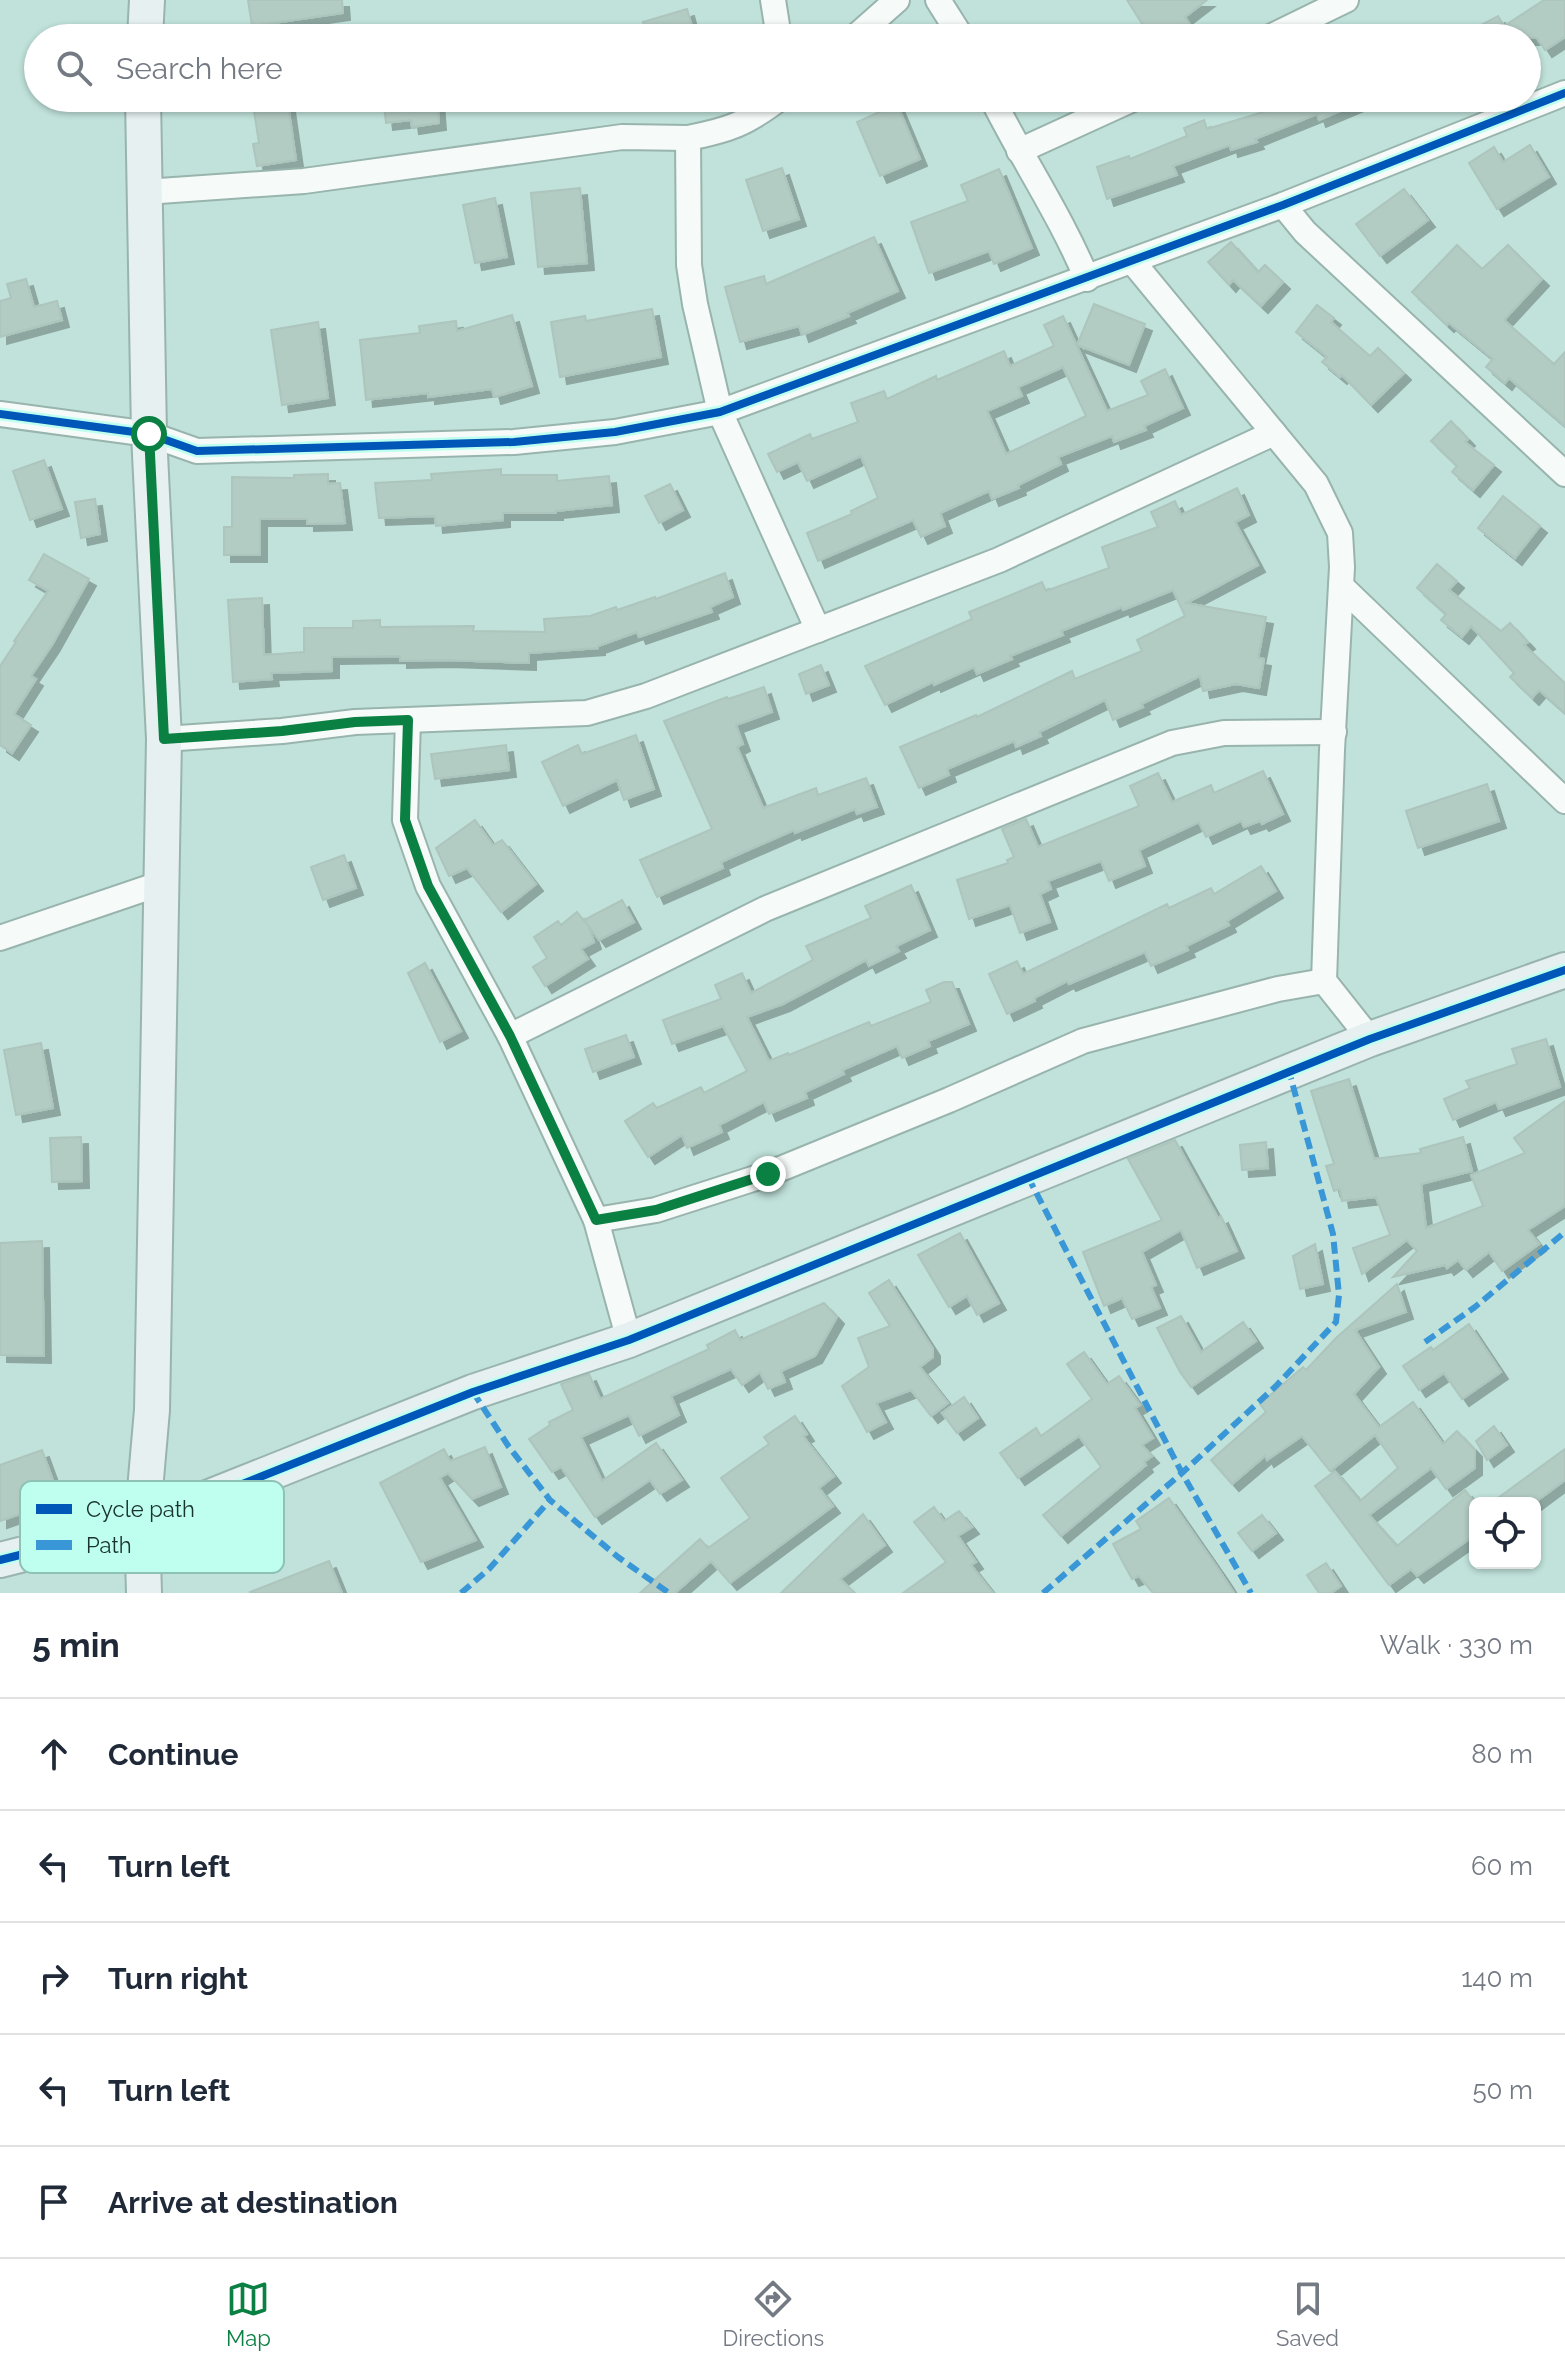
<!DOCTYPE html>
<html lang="en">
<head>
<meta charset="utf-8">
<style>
	body { margin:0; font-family:Raleway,sans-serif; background:#f2f2f3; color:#1f2937 }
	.controls { position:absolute; right:24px; bottom:24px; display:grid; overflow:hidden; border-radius:12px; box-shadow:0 2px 6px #0004 }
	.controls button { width:72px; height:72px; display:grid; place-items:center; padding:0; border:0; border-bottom:2px solid #e0e1e3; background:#fff; color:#1f2937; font:40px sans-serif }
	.stop { position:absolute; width:24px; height:24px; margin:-18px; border:6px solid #0b8043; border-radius:50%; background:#fff }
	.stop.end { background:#0b8043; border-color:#fff; box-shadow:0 2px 8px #0008 }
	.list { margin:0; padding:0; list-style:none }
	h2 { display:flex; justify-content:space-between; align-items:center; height:104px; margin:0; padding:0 32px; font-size:34px }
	h2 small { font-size:26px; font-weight:400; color:#747a83 }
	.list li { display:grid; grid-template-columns:52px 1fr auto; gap:24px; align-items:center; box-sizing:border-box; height:112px; padding:0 32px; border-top:2px solid #e0e1e3 }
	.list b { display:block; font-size:30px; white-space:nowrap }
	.list em { font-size:26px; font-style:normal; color:#747a83 }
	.icon { flex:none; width:44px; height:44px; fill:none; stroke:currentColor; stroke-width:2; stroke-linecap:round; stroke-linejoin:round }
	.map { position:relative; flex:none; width:1565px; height:1593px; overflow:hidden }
	.search { position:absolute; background:#fff; box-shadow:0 2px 6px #0004; left:24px; right:24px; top:24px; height:88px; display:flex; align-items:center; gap:20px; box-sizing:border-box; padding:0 28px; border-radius:44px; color:#747a83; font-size:30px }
	.sheet { height:664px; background:#fff }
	nav { display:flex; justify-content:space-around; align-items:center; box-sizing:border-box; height:112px; border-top:2px solid #e0e1e3; background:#fff; font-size:22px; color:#747a83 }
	nav a { display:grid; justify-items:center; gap:4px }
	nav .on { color:#0b8043 }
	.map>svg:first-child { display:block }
	.building { fill:#b2cbc3; stroke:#adc5bc; stroke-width:2; fill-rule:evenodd; filter:url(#shadow) }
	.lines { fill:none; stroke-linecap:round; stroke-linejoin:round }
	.street-casing { stroke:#98b4ad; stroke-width:28 }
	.secondary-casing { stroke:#98b4ad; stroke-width:38 }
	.street { stroke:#f6fbf9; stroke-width:24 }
	.secondary { stroke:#e6f0f0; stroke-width:34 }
	.quiet { stroke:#3997d7; stroke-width:6; stroke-dasharray:12 6; stroke-linecap:butt }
	.cycleway-casing { stroke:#beffef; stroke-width:13 }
	.cycleway { stroke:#0057b8; stroke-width:8 }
	.route { stroke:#0b8043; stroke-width:10 }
	.key { fill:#beffef; stroke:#8dc2b5; stroke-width:2 }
	.key-label { font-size:22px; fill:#1a332e }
</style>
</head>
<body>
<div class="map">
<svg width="1565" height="1593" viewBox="0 0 1565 1593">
	<defs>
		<filter id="shadow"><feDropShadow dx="7" dy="7" stdDeviation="0" flood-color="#0004"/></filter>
	</defs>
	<rect width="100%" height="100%" fill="#c0e2da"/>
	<g class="building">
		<path d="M248 0H342L343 13 252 26Z"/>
		<path d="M1127 0H1207L1185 17 1193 29 1178 38H1151Z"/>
		<path d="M1544 0H1565V37L1545 50 1537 38H1457L1498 16 1504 26Z"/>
		<path d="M687 9 695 38H647L643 22Z"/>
		<path d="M252 98H287L296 160 257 166 253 144 259 143Z"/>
		<path d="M383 98H437L439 123 412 127 411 120 386 123Z"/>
		<path d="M1287 98H1371L1319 120 1317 114 1255 139 1257 142 1231 150 1230 145 1173 166 1177 175 1107 199 1097 167 1129 156 1130 159 1187 136 1184 128 1204 120 1207 129 1270 110 1268 106Z"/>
		<path d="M897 104 920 159 880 176 857 122Z"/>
		<path d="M1530 145 1549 177 1497 209 1469 163 1494 147 1503 162Z"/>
		<path d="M782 168 799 219 763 231 746 180Z"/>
		<path d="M999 169 1032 248 994 264 989 251 929 273 911 222 968 201 961 185Z"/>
		<path d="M580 188 587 263 538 267 531 193Z"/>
		<path d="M1404 189 1428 220 1380 256 1356 224Z"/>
		<path d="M495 198 507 257 475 263 463 205Z"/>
		<path d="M874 237 898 291 847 313 849 316 802 335 799 326 740 342 725 287 764 276 766 284Z"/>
		<path d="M1231 242 1258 272 1265 265 1283 282 1261 306 1233 280 1229 285 1208 262Z"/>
		<path d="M1457 245 1482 269 1508 245 1542 279 1504 320 1554 364 1565 352V426L1509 378 1505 383 1486 367 1493 359 1449 323 1447 325 1412 292Z"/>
		<path d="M26 279 34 307 57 301 62 320 0 337V301L11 298 7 284Z"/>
		<path d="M1094 304 1145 324 1129 365 1077 345Z"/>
		<path d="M1317 305 1334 318 1331 322 1370 356 1378 348 1404 373 1371 405 1342 375 1340 377 1322 362 1327 357 1296 332Z"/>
		<path d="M652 309 661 357 560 377 551 322 585 316 586 321Z"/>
		<path d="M512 315 532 386 494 397 492 389 428 397V393L366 400 360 340 420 333 419 326 456 321 457 331Z"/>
		<path d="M1063 316 1107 411 1148 395 1141 381 1165 369 1183 408 1144 426 1146 430 1114 442 1112 436 1058 457 1061 464 1018 485 1019 488 992 499 989 491 940 513 945 526 921 537 913 520 818 561 807 533 852 514 851 511 878 498 861 456 807 481 798 462 777 472 768 454 810 434 812 439 858 422 851 403 884 391 887 399 936 376 937 380 1004 351 1010 366 1054 346 1044 325ZM1063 367 1086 416 1006 454 987 411 1022 396 1018 387Z"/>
		<path d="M318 322 328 398 282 405 271 330Z"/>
		<path d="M1451 421 1468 439 1465 442 1494 465 1473 490 1452 472 1457 466 1431 441Z"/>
		<path d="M44 460 62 509 30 520 13 471Z"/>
		<path d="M501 469V475H557V481L609 476 612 505 556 511V513H503V520L436 526 435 516 379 518 375 483 432 480 431 474Z"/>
		<path d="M328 474V484L340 483 345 523 307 524V519H260V555H224V527H232V477L294 478V475Z"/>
		<path d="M670 484 683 510 659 523 645 496Z"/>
		<path d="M1237 488 1249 515 1235 522 1258 565 1186 603 1266 617 1258 658 1264 659 1259 688 1236 684 1203 691 1200 676 1141 704 1143 707 1113 720 1105 700 1039 732 1041 736 1016 747 1014 741 947 769 949 775 919 788 900 747 976 715 977 717 1072 671 1075 679 1142 651 1137 640 1185 616 1173 590 1123 610 1122 607 1061 631 1063 635 1010 656 1012 659 977 674 974 667 934 685 933 682 885 705 865 666 972 619 969 612 989 604 1042 582 1046 591 1109 568 1102 547 1158 527 1151 512 1175 501 1181 515Z"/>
		<path d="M1503 496 1540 526 1515 558 1478 528Z"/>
		<path d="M95 499 100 534 81 538 75 502Z"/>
		<path d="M44 554 89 579 52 645 31 676 36 679 14 714 31 725 12 753 0 745V666L16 642 14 641 48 591 29 580Z"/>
		<path d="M1437 564 1457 581 1449 590 1501 631 1510 623 1528 642 1524 645 1565 683V713L1539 690 1532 698 1510 677 1514 673 1471 626 1462 637 1441 620 1446 614 1417 588Z"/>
		<path d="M725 573 733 597 710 607 712 612 639 637 637 632 598 646V648L529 653V663L444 660 400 661V656L332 657V671L271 673 272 679 233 682 228 600 262 598 264 655 304 652V628H353V621L380 620V627L474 626 473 631 545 632 544 619 590 616 616 607 617 610 655 597 656 599Z"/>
		<path d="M821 665 829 685 806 694 799 674Z"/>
		<path d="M764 687 772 712 736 725 743 744 737 747 763 808 816 788 818 795 866 778 877 807 857 814 855 809 795 833 794 830 721 862 723 868 657 897 640 860 712 829 664 721 727 697 728 699Z"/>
		<path d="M636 735 654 789 624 800 617 780 563 806 542 762 578 745 582 754Z"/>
		<path d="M506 745 509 770 435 779 431 754Z"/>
		<path d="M1263 771 1283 814 1262 824 1260 821 1244 827 1241 821 1206 837 1199 822 1139 850 1145 866 1109 881 1101 861 1048 881 1051 889 1040 894 1050 922 1020 933 1010 905 969 919 957 880 1008 863 1007 860 1014 857 1002 829 1026 819 1038 847 1139 806 1130 786 1158 773 1172 802 1211 785 1214 793Z"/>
		<path d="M1487 784 1499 821 1418 848 1406 811Z"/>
		<path d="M475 820 493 845 502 840 536 884 501 912 467 868 449 876 436 848Z"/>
		<path d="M344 855 356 888 323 900 311 867Z"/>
		<path d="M1261 866 1276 891 1227 921 1229 925 1186 946 1188 950 1151 966 1145 952 1069 984 1067 981 1034 998 1035 1001 1007 1014 989 974 1017 961 1023 974 1167 904 1169 908 1211 888 1214 894Z"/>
		<path d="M911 885 930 930 896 946 899 951 869 966 866 960 783 1004 747 1017 769 1061 788 1053 789 1055 869 1022 871 1026 931 1002 926 990 944 982H952L969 1024 928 1041 930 1046 902 1058 897 1046 842 1070 844 1074 805 1092 807 1098 769 1114 764 1102 719 1125 722 1132 687 1148 682 1135 648 1157 625 1121 653 1103 657 1108 701 1087 704 1093 747 1071 723 1026 672 1044 663 1020 721 999 715 985 742 973 751 993 813 960 806 946 871 918 865 906Z"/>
		<path d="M622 900 634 922 599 940 584 920Z"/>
		<path d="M577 912 589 927 594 942 581 949 588 959 545 986 533 967 547 958 534 937 558 921 561 925Z"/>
		<path d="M425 963 461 1031 440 1042 408 973Z"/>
		<path d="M626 1035 634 1057 593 1072 585 1049Z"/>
		<path d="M1546 1039 1560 1087 1499 1109 1496 1102 1453 1120 1444 1099 1470 1088 1466 1081 1517 1064 1512 1049Z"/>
		<path d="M41 1043 53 1108 16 1115 4 1050Z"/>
		<path d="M1349 1079 1374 1159 1421 1153 1420 1149 1463 1137 1472 1171 1421 1184 1426 1228 1483 1206 1471 1175 1525 1153 1514 1138 1565 1101V1206L1528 1230 1539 1244 1502 1271 1489 1252 1466 1270 1458 1260 1447 1268 1445 1265 1393 1277 1417 1251 1407 1240 1362 1274 1353 1248 1390 1235 1376 1197 1342 1201 1340 1189 1334 1191 1326 1166 1334 1164 1311 1091Z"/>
		<path d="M81 1137 82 1181 52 1182 50 1138Z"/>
		<path d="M1175 1140 1218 1218 1221 1216 1237 1251 1197 1268 1181 1230 1142 1252 1156 1285 1151 1287 1160 1308 1132 1319 1122 1298 1104 1306 1083 1252 1162 1220 1128 1159Z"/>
		<path d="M1266 1142 1268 1168 1242 1170 1240 1145Z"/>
		<path d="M960 1233 999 1303 977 1315 967 1296 949 1307 918 1255Z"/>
		<path d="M42 1241 44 1356 0 1355V1243Z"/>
		<path d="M1315 1244 1323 1284 1300 1289 1293 1256Z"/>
		<path d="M889 1280 933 1349V1357L920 1367 948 1403 931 1416 911 1390 876 1403 886 1422 867 1432 842 1386 869 1367 858 1338 890 1326 869 1293Z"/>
		<path d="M1397 1284 1406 1312 1355 1330 1379 1367 1354 1394 1379 1427 1413 1402 1443 1444 1457 1431 1475 1450V1468L1446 1489 1431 1468 1369 1515 1397 1546 1465 1490 1475 1503V1535L1417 1576 1411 1569 1389 1585 1315 1486 1335 1471 1360 1501 1398 1468 1375 1435 1330 1471 1302 1436 1267 1460 1265 1456 1232 1484 1211 1460 1266 1412 1260 1404 1303 1367 1306 1370 1336 1338Z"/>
		<path d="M824 1303 837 1317 815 1356 781 1371 785 1382 768 1389 760 1372 742 1385 731 1369 671 1396 679 1415 639 1436 629 1415 581 1437 602 1481 656 1443 682 1480 660 1494 650 1480 595 1517 561 1467 552 1472 529 1439 550 1425 549 1422 573 1410 561 1384 589 1374 600 1399 709 1349 707 1345 735 1330 740 1340Z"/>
		<path d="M1181 1316 1201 1352 1243 1322 1256 1341 1191 1387 1180 1372 1157 1328Z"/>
		<path d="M1469 1324 1501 1372 1462 1399 1444 1373 1419 1390 1403 1366 1431 1347 1433 1350Z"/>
		<path d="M1084 1352 1107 1384 1119 1376 1140 1405 1135 1408 1153 1438 1142 1445 1152 1456 1144 1462 1146 1465 1061 1536 1043 1515 1101 1467 1079 1436 1018 1478 1000 1453 1036 1428 1041 1436 1092 1399 1067 1364Z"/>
		<path d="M964 1397 978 1418 957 1433 942 1413Z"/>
		<path d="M795 1416 807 1434 803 1436 834 1476 819 1488 833 1506 730 1583 711 1561 675 1593H640L700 1539 708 1548 750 1518 721 1478 769 1444 764 1437Z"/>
		<path d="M1494 1426 1507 1445 1487 1460 1476 1441Z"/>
		<path d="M485 1447 501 1487 472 1499 448 1473 440 1478 476 1540 421 1562 380 1483 444 1449 450 1461Z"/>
		<path d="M1565 1449V1480L1534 1503H1491Z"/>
		<path d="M42 1450 60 1500 0 1521V1465Z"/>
		<path d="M1169 1498 1221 1573 1234 1593H1153L1139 1576 1132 1579 1113 1544 1141 1529 1136 1521Z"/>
		<path d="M934 1507 944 1521 959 1511 972 1527 958 1536 976 1562 971 1565 993 1593H903L946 1562 914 1522Z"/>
		<path d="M863 1514 885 1545 840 1579 855 1593H781Z"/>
		<path d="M1262 1515 1276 1533 1252 1551 1238 1533Z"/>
		<path d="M329 1561 342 1593H251L250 1592Z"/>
		<path d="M1326 1563 1341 1586 1331 1593H1319L1307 1575Z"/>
	</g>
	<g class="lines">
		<g class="street-casing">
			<g id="street">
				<path d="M773 0 779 38"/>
				<path d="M938 0 962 38"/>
				<path d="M854 38 897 0"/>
				<path d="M1268 38 1346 0"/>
				<path d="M780 98C746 124 729 130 688 138L689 265 695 304 720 412 818 630"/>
				<path d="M992 98C1022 159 1061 216 1087 279"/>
				<path d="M1019 151 1135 98"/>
				<path d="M145 192 304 181 622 137 688 138"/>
				<path d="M1283 205 1305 232 1565 474"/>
				<path d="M1132 261 1316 484 1340 533 1342 567 1332 750 1324 981 1370 1039"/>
				<path d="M0 414 149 434 197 451 514 442 615 432 720 412 1283 205 1565 93"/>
				<path d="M1341 586 1565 801"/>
				<path d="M408 720 405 820 428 886 510 1036 596 1220 629 1340"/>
				<path d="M164 739 282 731 355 722 587 713 646 696 999 560 1274 433"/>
				<path d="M0 938 162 883"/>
				<path d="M510 1036 765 909 1172 743 1224 733 1334 732"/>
				<path d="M596 1220 656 1210 768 1174 949 1100 1083 1041 1278 989 1324 981"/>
			</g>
		</g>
		<g class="secondary-casing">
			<g id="secondary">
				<path d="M145 38 147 0"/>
				<path d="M143 98 149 434 164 739 152 1410 142 1524 144 1593"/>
				<path d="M0 1560 142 1524 473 1392 629 1340 1370 1039 1565 970"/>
			</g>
		</g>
		<use href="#street" class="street"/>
		<use href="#secondary" class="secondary"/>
		<g class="quiet">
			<path d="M1028 1177 1182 1473 1251 1593"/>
			<path d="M1425 1342 1475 1307 1565 1232"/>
			<path d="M473 1392 509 1447 550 1500 618 1557 669 1593"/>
			<path d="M461 1593 489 1569 550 1500"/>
			<path d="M1043 1593 1182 1473 1276 1386 1336 1322 1339 1295 1333 1234 1289 1071"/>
		</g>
		<g class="cycleway-casing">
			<g id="cycleway">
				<path d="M0 414 149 434 197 451 514 442 615 432 720 412 1283 205 1565 93"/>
				<path d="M0 1560 142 1524 473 1392 629 1340 1370 1039 1565 970"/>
			</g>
		</g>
		<use href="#cycleway" class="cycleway"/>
	</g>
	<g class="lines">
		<path class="route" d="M149 434 164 739 282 731 355 722 408 720 405 820 428 886 510 1036 596 1220 656 1210 768 1174"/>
	</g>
	<rect x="20" y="1481" width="264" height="92" rx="12" class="key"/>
	<rect x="36" y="1504" width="36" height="10" fill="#0057b8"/>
	<rect x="36" y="1540" width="36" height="10" fill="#3997d7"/>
	<g class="key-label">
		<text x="86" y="1517">Cycle path</text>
		<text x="86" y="1553">Path</text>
	</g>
</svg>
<div class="controls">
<button><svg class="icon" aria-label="locate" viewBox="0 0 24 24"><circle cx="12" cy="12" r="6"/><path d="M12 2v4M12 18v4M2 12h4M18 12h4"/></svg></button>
</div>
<div class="stop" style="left:149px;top:434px"></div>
<div class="stop end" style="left:768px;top:1174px"></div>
<div class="search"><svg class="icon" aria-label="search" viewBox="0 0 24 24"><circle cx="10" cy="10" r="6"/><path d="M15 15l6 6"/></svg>Search here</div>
</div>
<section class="sheet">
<h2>5 min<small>Walk · 330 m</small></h2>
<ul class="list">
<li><svg class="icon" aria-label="ahead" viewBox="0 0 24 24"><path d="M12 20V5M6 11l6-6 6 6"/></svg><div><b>Continue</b></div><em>80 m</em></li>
<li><svg class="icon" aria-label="left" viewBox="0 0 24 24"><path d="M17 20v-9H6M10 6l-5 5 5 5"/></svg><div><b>Turn left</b></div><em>60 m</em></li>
<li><svg class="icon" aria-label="right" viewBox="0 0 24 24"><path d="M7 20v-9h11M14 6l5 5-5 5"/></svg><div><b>Turn right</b></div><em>140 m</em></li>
<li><svg class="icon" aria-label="left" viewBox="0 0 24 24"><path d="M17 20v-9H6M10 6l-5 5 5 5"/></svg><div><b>Turn left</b></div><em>50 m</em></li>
<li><svg class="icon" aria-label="arrive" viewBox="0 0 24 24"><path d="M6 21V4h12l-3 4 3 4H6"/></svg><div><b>Arrive at destination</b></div></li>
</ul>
</section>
<nav>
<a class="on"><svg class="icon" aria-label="map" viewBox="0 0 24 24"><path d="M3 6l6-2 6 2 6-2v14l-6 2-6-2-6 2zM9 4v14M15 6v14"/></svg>Map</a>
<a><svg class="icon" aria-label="directions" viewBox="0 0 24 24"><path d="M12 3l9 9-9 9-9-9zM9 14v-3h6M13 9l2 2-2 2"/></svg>Directions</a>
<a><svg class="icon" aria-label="saved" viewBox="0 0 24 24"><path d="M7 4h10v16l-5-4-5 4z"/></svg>Saved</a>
</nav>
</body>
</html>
